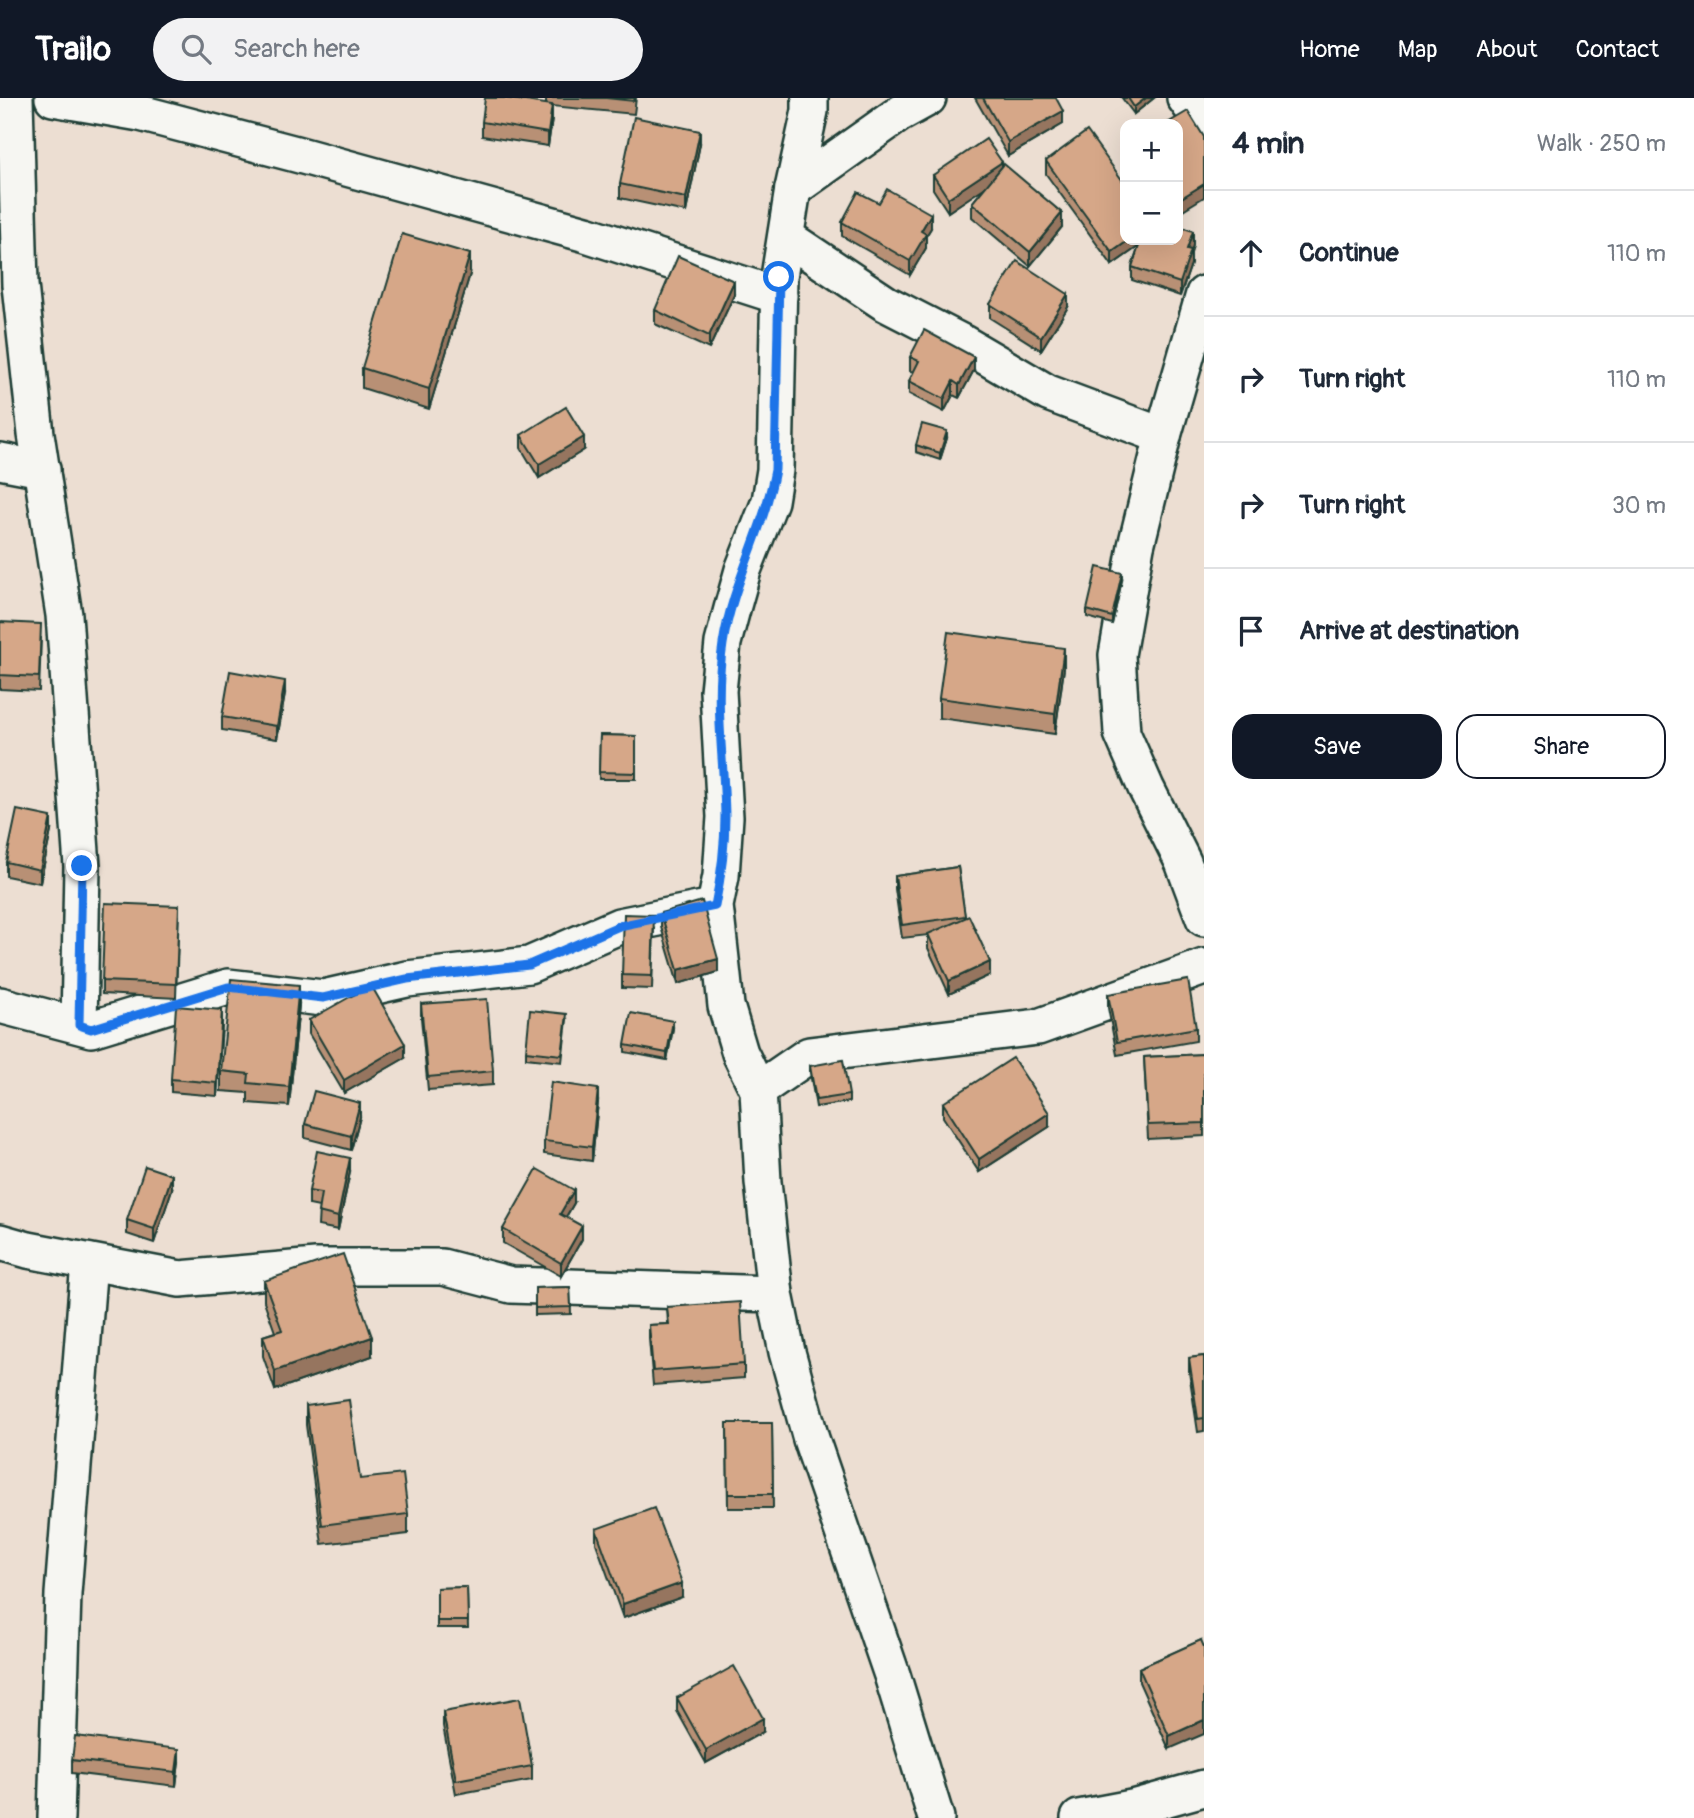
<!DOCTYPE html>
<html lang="en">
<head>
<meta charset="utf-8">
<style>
	body { margin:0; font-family:Pangolin,sans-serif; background:#f2f2f3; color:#1f2937 }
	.controls { position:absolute; right:21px; top:21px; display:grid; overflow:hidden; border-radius:14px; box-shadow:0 7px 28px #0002 }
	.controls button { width:63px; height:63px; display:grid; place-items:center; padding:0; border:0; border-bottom:2px solid #e0e1e3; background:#fff; color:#1f2937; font:35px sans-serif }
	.stop { position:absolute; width:21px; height:21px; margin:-16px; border:5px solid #1a73e8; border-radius:50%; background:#fff }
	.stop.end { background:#1a73e8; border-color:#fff; box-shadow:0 2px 7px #0008 }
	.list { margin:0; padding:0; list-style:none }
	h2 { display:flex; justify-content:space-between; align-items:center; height:91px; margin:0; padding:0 28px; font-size:30px }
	h2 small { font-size:23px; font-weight:400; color:#747a83 }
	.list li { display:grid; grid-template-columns:46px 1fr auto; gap:21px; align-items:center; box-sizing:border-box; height:126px; padding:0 28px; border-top:2px solid #e0e1e3 }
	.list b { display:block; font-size:26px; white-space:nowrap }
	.list em { font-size:23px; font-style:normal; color:#747a83 }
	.actions { display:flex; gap:14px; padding:21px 28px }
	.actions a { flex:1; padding:16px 0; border:2px solid #111827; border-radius:21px; text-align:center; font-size:24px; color:#111827 }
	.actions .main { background:#111827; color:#fff }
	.icon { flex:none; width:38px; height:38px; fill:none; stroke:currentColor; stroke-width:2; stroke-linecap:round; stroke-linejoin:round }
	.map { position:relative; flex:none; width:1204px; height:1720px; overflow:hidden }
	header { display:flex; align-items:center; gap:42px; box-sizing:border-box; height:98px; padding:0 35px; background:#111827; color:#fff }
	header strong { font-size:33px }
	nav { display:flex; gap:38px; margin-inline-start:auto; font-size:24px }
	.search { width:490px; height:63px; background:#f2f2f3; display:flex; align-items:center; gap:18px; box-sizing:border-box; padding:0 24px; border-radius:38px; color:#747a83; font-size:26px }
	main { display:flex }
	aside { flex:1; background:#fff }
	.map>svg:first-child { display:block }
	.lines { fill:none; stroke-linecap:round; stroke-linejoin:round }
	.minor-casing { stroke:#1f3d34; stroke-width:40 }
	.minor { stroke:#f6f6f2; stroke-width:35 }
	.wall { fill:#b89075; stroke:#1f3d34; stroke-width:2 }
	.shaded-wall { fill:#96755f; stroke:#1f3d34; stroke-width:2 }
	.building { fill:#d6a788; stroke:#1f3d34; stroke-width:2 }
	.route { stroke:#1a73e8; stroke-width:9 }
</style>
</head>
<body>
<header>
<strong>Trailo</strong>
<div class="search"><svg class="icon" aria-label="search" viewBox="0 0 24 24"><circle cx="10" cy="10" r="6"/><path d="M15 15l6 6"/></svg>Search here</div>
<nav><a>Home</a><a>Map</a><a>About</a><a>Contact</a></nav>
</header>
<main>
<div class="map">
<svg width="1204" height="1720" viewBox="0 0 1204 1720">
	<rect width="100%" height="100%" fill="#ecded2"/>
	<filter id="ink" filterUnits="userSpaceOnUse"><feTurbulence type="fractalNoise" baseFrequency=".0143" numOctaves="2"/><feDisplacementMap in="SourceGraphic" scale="14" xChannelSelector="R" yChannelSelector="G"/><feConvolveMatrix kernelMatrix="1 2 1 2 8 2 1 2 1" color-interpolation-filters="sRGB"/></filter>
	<g filter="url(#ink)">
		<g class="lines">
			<g class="minor-casing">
				<g id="minor">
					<path d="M15 0 20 187 36 336 64 517 82 768 79 927"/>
					<path d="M53 0 140 15 296 56 586 136 779 198"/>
					<path d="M810 0V13L793 91 779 179 775 372 770 403 743 472 732 511 723 545 718 593 725 719 721 778 715 808 723 879 726 908 740 955 758 992 763 1084 775 1196 787 1254 811 1341 892 1577 936 1720"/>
					<path d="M1185 0 1204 27"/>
					<path d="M793 91 899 16 928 0"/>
					<path d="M786 139 885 205 963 245 1048 295 1163 338"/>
					<path d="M1204 196 1163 338 1136 448 1117 557 1122 635 1146 690 1183 764 1204 820"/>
					<path d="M0 363 42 371"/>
					<path d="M0 907 91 931 228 889 323 900 407 881 529 867 619 828 708 810"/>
					<path d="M758 992 809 957 1038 929 1204 869"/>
					<path d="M0 1144 28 1152 180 1181 316 1169H442L511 1187 775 1196"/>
					<path d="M56 1720 63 1496 89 1164"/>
					<path d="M1079 1720 1132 1710 1204 1690"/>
				</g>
			</g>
			<use href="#minor" class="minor"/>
		</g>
		<g class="wall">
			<path d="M546 0H636L634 16 552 8V21L548 48 482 38V24L546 6Z"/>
			<path d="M975 0H1056L1063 26 1008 58Z"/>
			<path d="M1122 0H1154L1134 16Z"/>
			<path d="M700 46 686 114 620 100V86Z"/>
			<path d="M1046 63 1125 142 1193 147 1191 155V166L1180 198 1132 182V169L1139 148 1112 167 1046 76Z"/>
			<path d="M1002 69 1062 129 1030 168 972 119V105L986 88 948 114 933 91V77Z"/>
			<path d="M879 105 931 130 926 138V150L910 177 842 138V124Z"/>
			<path d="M470 176 429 311 362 290V270Z"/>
			<path d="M734 197 709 251 655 226V212Z"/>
			<path d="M990 206 1068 209 1041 252 990 220Z"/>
			<path d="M910 259 974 272 959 300 953 297 944 314 909 296V283L914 274 910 273Z"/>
			<path d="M521 337 584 352 539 380 521 350Z"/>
			<path d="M947 340 940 362 916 354V347Z"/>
			<path d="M1122 482 1112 526 1087 519V512Z"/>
			<path d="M0 524 41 540 39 593 0 591Z"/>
			<path d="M1064 570 1055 636 939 620V600Z"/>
			<path d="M285 596 277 641 222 632V619Z"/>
			<path d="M600 637 636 638V681H599Z"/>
			<path d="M51 733 40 785 6 778V764Z"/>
			<path d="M958 769 965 820 990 877 949 896 928 850V837L902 840 895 791V778Z"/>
			<path d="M179 808 176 900 102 896V883Z"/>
			<path d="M661 815 718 874 678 886 661 829Z"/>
			<path d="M654 831 652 891 622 890V877Z"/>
			<path d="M1108 896 1196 930V943L1117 957 1108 910Z"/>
			<path d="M421 906 493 973V987L428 992 421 920Z"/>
			<path d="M299 907 289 1008 248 1005V995L221 993V973Z"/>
			<path d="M309 922 405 960 344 995 309 936Z"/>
			<path d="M567 922 562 964 526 960V953Z"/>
			<path d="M222 926 217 998 171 994V981Z"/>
			<path d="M673 930 667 962 625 954V947Z"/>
			<path d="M1204 956V1038L1148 1041 1144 959Z"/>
			<path d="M810 968 849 997V1004L816 1009 810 975Z"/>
			<path d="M598 1004 592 1063 544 1056V1043Z"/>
			<path d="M943 1005 1049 1029 979 1074 943 1019Z"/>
			<path d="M360 1019 351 1052 305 1040V1026Z"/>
			<path d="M350 1074 338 1132 318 1128 319 1109 309 1107V1093Z"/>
			<path d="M172 1091 154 1145 127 1136V1122Z"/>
			<path d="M574 1105 566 1119 582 1141 561 1178 503 1145V1131Z"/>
			<path d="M264 1183 372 1258 275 1292 263 1258V1238L275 1234 264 1203Z"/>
			<path d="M570 1189 571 1216 535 1217V1190Z"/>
			<path d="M667 1209 744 1266V1280L653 1287 649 1241V1227L668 1226Z"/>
			<path d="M1204 1258V1333L1198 1334 1189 1274V1260Z"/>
			<path d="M306 1308 360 1381 408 1416V1436L322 1446 306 1327Z"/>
			<path d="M727 1325H772L773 1410H728Z"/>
			<path d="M596 1431 682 1499 623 1520 596 1445Z"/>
			<path d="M467 1489 468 1530H437V1490Z"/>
			<path d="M1201 1542 1169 1651 1139 1584V1570Z"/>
			<path d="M677 1600 763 1634 706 1665 677 1613Z"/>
			<path d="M443 1614 532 1668V1682L456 1696 443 1628Z"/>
			<path d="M72 1662 179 1664 176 1688 72 1675Z"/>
		</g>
		<g class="shaded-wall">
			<path d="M1146 0H1154L1134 16V9Z"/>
			<path d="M552 7V21L548 48V35Z"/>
			<path d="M1063 13V26L1008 58V44Z"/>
			<path d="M700 33V46L686 114V100Z"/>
			<path d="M1002 64V78L948 114V100Z"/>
			<path d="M1204 86V99L1178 115V102Z"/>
			<path d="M1062 115V129L1030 168V154Z"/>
			<path d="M931 116V130L926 138V150L910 177V163L921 133Z"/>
			<path d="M1193 133V147L1191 155V166L1180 198V185L1187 151Z"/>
			<path d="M1129 142H1148L1112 167V154Z"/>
			<path d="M470 156V176L429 311V291Z"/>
			<path d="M734 183V197L709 251V238Z"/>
			<path d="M1068 196V209L1041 252V239Z"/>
			<path d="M974 259V272L959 300V287Z"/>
			<path d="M953 283V297L944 314V301Z"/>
			<path d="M947 333V340L940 362V355Z"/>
			<path d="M584 339V352L539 380V366Z"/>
			<path d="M1122 475V482L1112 526V519Z"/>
			<path d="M1064 550V570L1055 636V616Z"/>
			<path d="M285 583V596L277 641V628Z"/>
			<path d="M51 719V733L40 785V772Z"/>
			<path d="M718 861V874L678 886V872Z"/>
			<path d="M990 864V877L949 896V883Z"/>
			<path d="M299 887V907L289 1008V989Z"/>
			<path d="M222 912V926L217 998V985Z"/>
			<path d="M673 923V930L667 962V955Z"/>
			<path d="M405 946V960L344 995V982Z"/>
			<path d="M598 991V1004L592 1063V1049Z"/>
			<path d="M360 1005V1019L351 1052V1038Z"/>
			<path d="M1049 1015V1029L979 1074V1061Z"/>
			<path d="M350 1060V1074L338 1132V1119Z"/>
			<path d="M172 1077V1091L154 1145V1131Z"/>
			<path d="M574 1092V1105L560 1129V1116Z"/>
			<path d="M582 1128V1141L561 1178V1165Z"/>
			<path d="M372 1239V1258L275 1292V1273Z"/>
			<path d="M682 1485V1499L623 1520V1506Z"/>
			<path d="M763 1620V1634L706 1665V1652Z"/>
			<path d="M1204 1622V1636L1169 1651V1638Z"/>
			<path d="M179 1651V1664L176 1688V1674Z"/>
		</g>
		<g class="building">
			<path d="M485 0H505L552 7 548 35 482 24Z"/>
			<path d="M606 0H635L634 3Z"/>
			<path d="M983 0H1056L1063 13 1008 44Z"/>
			<path d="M1128 0H1146L1134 9Z"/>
			<path d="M1188 13 1204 39V86L1178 102V26H1166Z"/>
			<path d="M634 19 700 33 686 100 620 86Z"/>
			<path d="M1087 33 1125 86V142H1129L1112 154 1046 63Z"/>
			<path d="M986 41 1002 64 948 100 933 77Z"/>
			<path d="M1004 66 1062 115 1030 154 972 105Z"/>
			<path d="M887 91 931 116 921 133 926 136 910 163 842 124 858 94 879 105Z"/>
			<path d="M1178 128 1193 133 1187 151 1191 152 1180 185 1132 169 1141 142H1178Z"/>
			<path d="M402 136 470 156 429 291 362 270Z"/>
			<path d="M678 158 734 183 709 238 655 212Z"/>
			<path d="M1017 163 1068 196 1041 239 990 206Z"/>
			<path d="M924 232 974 259 959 287 953 283 944 301 909 283 919 263 910 259Z"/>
			<path d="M566 309 584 339 539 366 521 337Z"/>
			<path d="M922 326 947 333 940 355 916 347Z"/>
			<path d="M1097 469 1122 475 1112 519 1087 512Z"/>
			<path d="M0 524 41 526 39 579 0 577Z"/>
			<path d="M948 534 1064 550 1055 616 939 600Z"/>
			<path d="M230 573 285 583 277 628 222 619Z"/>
			<path d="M600 637 636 638V675L599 674Z"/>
			<path d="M17 712 51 719 40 772 6 764Z"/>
			<path d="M958 769 965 818 902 827 895 778Z"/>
			<path d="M702 803 718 861 678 872 661 815Z"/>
			<path d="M105 805 179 808 176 886 102 883Z"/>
			<path d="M624 816 654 817 652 878 622 877Z"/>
			<path d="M969 818 990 864 949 883 928 836Z"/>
			<path d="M231 881 299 887 289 989 248 985 249 976 221 973Z"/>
			<path d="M1188 882 1196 930 1117 944 1108 896Z"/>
			<path d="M371 887 405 946 344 982 309 922Z"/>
			<path d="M487 901 493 973 428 979 421 906Z"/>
			<path d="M176 908 222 912 217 985 171 981Z"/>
			<path d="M530 912 567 916 562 957 526 953Z"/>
			<path d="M631 915 673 923 667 955 625 947Z"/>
			<path d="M1204 956V1025L1148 1027 1144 959Z"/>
			<path d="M1013 960 1049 1015 979 1061 943 1005Z"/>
			<path d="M843 962 849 997 816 1002 810 968Z"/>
			<path d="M551 984 598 991 592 1049 544 1043Z"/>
			<path d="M314 993 360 1005 351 1038 305 1026Z"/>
			<path d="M317 1053 350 1060 338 1119 318 1114 321 1095 309 1093Z"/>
			<path d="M145 1068 172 1077 154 1131 127 1122Z"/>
			<path d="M537 1071 574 1092 560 1116 582 1128 561 1165 503 1131Z"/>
			<path d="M343 1156 372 1239 275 1273 263 1238 282 1232 264 1183Z"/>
			<path d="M570 1189 571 1209 535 1210V1190Z"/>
			<path d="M740 1204 744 1266 653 1273 649 1227 669 1226 667 1209Z"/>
			<path d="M1204 1258V1320L1198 1321 1189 1260Z"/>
			<path d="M349 1302 360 1381 403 1376 408 1416 322 1427 306 1308Z"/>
			<path d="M727 1325H772L773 1396H728Z"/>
			<path d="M654 1410 682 1485 623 1506 596 1431Z"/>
			<path d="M467 1489 468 1523H437V1490Z"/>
			<path d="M1201 1542 1204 1549V1622L1169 1638 1139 1570Z"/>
			<path d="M734 1568 763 1620 706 1652 677 1600Z"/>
			<path d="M520 1600 532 1668 456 1682 443 1614Z"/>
			<path d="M75 1638 179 1651 176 1674 72 1662Z"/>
		</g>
	</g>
	<g class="lines" filter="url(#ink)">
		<path class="route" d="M82 768 79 927 91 931 228 889 323 900 407 881 529 867 619 828 715 808C721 779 725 748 725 718 724 660 714 604 723 546 732 486 764 432 775 372L779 179"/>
	</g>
</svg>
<div class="controls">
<button>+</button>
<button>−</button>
</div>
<div class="stop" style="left:779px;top:179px"></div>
<div class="stop end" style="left:82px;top:768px"></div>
</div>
<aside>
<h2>4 min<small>Walk · 250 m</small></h2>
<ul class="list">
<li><svg class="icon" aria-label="ahead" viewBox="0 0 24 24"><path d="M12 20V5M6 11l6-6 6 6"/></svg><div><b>Continue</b></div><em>110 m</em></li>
<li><svg class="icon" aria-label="right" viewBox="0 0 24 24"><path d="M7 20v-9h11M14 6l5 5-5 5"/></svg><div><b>Turn right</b></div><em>110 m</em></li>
<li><svg class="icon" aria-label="right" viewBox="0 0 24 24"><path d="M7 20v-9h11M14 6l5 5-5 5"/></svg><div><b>Turn right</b></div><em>30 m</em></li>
<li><svg class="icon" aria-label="arrive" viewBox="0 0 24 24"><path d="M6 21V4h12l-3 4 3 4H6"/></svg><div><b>Arrive at destination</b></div></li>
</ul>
<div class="actions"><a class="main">Save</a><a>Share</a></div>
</aside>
</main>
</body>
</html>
